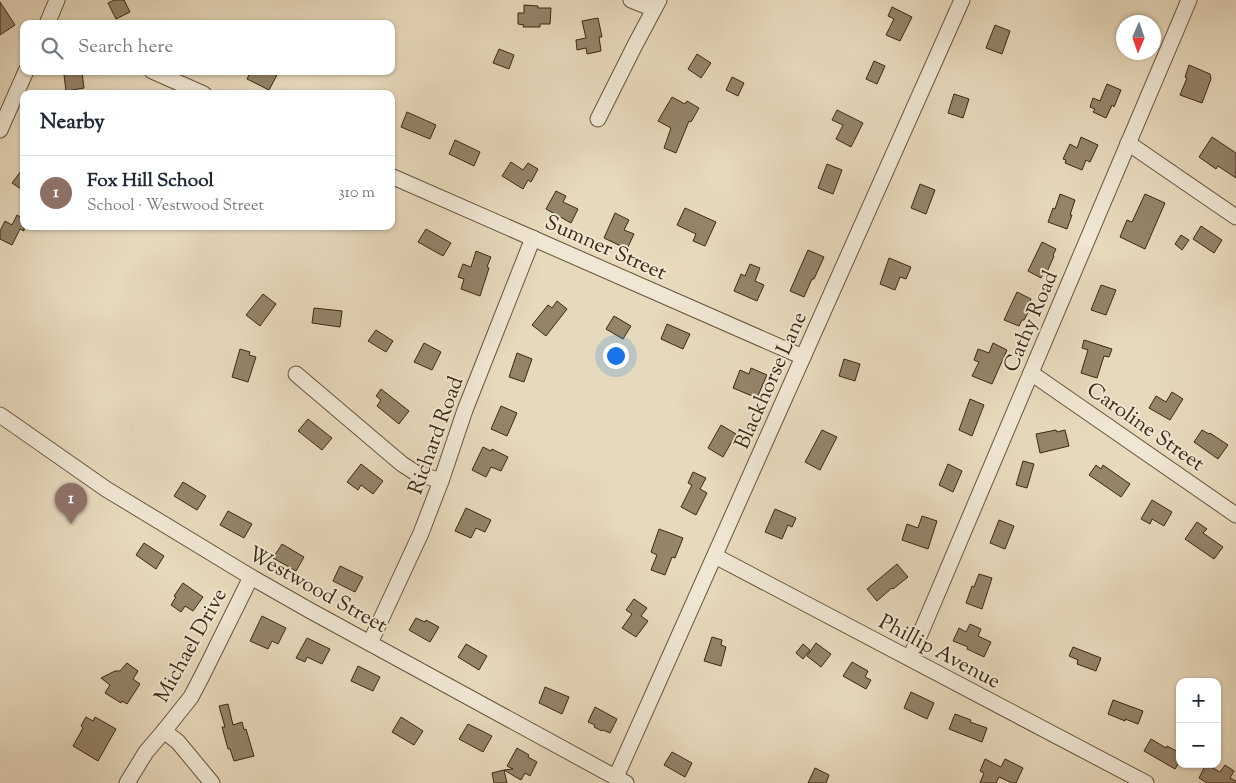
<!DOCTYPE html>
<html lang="en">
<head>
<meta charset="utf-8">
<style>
	body { margin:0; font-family:"Sorts Mill Goudy",serif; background:#f6f6f7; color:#1f2937 }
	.controls { position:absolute; right:15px; bottom:15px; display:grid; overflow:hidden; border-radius:10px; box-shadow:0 1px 4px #0004 }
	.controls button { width:45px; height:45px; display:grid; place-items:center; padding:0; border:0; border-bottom:1px solid #e0e1e3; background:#fff; color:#1f2937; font:25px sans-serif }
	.compass { position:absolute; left:1116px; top:15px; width:45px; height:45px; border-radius:50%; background:#fff; box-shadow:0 1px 4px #0004; rotate:182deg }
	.you { position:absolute; left:615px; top:355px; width:18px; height:18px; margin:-12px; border:4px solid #fff; border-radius:50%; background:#1a73e8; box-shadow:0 0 0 8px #1a73e833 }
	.badge { display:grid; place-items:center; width:32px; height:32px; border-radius:50%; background:#8f2418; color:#fff; font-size:16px; font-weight:700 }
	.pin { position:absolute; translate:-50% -41px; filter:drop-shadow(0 1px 2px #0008) }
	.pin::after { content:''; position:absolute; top:26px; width:18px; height:15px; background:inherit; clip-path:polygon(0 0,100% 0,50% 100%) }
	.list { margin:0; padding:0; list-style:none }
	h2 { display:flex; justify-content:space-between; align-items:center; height:65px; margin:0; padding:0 20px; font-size:21px }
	h2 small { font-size:16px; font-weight:400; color:#747a83 }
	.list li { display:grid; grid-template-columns:32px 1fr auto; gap:15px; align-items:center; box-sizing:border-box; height:75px; padding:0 20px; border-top:1px solid #e0e1e3 }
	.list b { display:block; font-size:19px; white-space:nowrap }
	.list p { margin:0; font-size:16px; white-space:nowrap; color:#747a83 }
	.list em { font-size:16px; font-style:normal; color:#747a83 }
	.icon { flex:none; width:28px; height:28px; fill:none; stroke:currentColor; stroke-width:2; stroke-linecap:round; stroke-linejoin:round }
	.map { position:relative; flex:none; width:1236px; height:783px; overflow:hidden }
	.search { position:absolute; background:#fff; box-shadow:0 1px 4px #0004; left:20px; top:20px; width:375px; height:55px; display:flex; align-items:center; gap:12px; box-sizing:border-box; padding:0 18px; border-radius:10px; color:#747a83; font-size:19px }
	.panel { position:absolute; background:#fff; box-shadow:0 1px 4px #0004; left:20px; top:90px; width:375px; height:140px; border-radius:10px }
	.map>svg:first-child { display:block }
	.building { fill:#94846a; stroke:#3b2812 }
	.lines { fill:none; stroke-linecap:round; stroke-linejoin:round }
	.minor-casing { stroke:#66543c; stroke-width:17 }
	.minor { stroke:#efe6d3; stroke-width:15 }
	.labels { text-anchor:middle; stroke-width:4; stroke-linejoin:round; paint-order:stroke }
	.street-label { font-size:21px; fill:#3b2812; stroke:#efe6d3 }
</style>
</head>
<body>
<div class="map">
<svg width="1236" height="783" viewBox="0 0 1236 783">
	<rect width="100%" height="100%" fill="#e7d9bc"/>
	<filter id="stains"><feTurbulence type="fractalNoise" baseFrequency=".004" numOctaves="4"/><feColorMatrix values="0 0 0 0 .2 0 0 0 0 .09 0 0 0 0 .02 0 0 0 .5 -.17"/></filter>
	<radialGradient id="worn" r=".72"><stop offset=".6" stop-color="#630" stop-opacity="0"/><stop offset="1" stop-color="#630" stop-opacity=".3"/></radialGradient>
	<g class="building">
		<path d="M114 0H124L130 12 116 19 108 3Z"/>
		<path d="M0 2 15 25 0 35Z"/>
		<path d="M524 5 538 6V8H551L550 24H540V27H523L524 25 518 24V13H524Z"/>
		<path d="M892 7 912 17 900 41 886 35 894 19 888 16Z"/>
		<path d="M598 18 602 37H599L601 51 587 54 586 48 577 50 576 40 586 38 582 21Z"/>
		<path d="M995 25 1010 31 1002 54 986 48Z"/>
		<path d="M499 49 514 55 509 69 493 63Z"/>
		<path d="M697 54 711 63 701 78 688 69Z"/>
		<path d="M874 61 885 66 877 84 866 79Z"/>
		<path d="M1189 65 1210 74 1211 79 1202 103 1180 95 1187 78 1185 77Z"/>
		<path d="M251 71H270L277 75 269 90 247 79Z"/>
		<path d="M82 72 84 88 66 91 64 75Z"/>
		<path d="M732 77 744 83 738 96 726 90Z"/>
		<path d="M1107 84 1121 90 1114 107 1112 105 1106 118 1093 112 1095 109 1090 107 1093 98 1100 101Z"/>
		<path d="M954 94 969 99 963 118 948 113Z"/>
		<path d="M672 97 685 104 687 101 699 108 691 122 689 121 676 153 664 148 671 128 658 121Z"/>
		<path d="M837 110 863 123 851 147 836 139 843 125 832 120Z"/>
		<path d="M407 112 436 125 430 139 401 127Z"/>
		<path d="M1081 137 1098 145 1090 162 1086 160 1082 170 1065 163 1066 160 1063 159 1070 144 1077 148Z"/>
		<path d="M1212 137 1236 153V178L1218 166 1216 169 1199 157Z"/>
		<path d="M455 140 480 152 474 166 449 154Z"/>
		<path d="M511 162 523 170 528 163 538 169 531 182 528 180 523 189 502 176Z"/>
		<path d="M827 164 842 170 833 194 818 188Z"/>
		<path d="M24 167V191L12 183Z"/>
		<path d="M920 184 935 190 926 214 911 208Z"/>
		<path d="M556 191 566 196 563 202 578 209 571 223 546 209Z"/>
		<path d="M1060 194 1075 200 1070 215H1072L1067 229 1048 222 1053 208 1055 209Z"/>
		<path d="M1145 194 1165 203 1145 249 1120 237 1127 220 1132 222Z"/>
		<path d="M685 208 716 222 705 246 693 241 696 234 677 225Z"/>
		<path d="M615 213 629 220 624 230 634 234 627 249 604 238Z"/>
		<path d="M17 215 24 219V231L20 229 12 245 0 239V231L5 221 12 225Z"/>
		<path d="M1201 226 1222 240 1214 253 1193 239Z"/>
		<path d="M426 229 451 243 443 256 418 242Z"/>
		<path d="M1181 235 1189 240 1182 250 1175 244Z"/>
		<path d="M1042 242 1056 249 1053 255 1054 256 1047 272 1045 271 1041 278 1028 271Z"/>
		<path d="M808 250 824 257 814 279H812L804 297 790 291Z"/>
		<path d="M476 251 491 257 487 267 489 268 480 296 461 289 464 279 458 277 463 264 471 267Z"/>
		<path d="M889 258 911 267 906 279 900 277 895 290 880 284Z"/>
		<path d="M750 264 760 268 755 281 764 285 757 301 734 291 741 274 745 276Z"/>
		<path d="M1101 285 1116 290 1106 315 1091 310Z"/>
		<path d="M1017 292 1031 299 1028 306 1031 307 1024 320H1022L1019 326 1004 320Z"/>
		<path d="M263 294 276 304 260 326 246 315Z"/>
		<path d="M557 301 567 309 546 336 532 325 548 305 552 308Z"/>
		<path d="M314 308 342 311 340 327 312 323Z"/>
		<path d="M614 316 631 326 623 339 606 329Z"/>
		<path d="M667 324 690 334 683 349 661 339Z"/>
		<path d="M376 330 393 341 386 352 368 341Z"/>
		<path d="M1084 340 1112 349 1109 357 1104 356 1097 378 1081 373 1088 350 1082 348Z"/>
		<path d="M424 343 441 352 432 370 414 362Z"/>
		<path d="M993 343 1007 350 992 384 972 376 979 362 974 360 978 349 989 353Z"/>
		<path d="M240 349 250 352 249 355 256 357 248 382 232 377Z"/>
		<path d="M517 353 532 359 524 382 509 377Z"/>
		<path d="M844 359 860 364 855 381 839 376Z"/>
		<path d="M751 368 767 375 757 398 733 388 740 370 749 374Z"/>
		<path d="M381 389 409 411 399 424 377 406 381 400 376 396Z"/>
		<path d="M1172 392 1183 399 1170 420 1149 408 1156 396 1166 402Z"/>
		<path d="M970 399 984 405 972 436 959 430Z"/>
		<path d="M501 406 517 413 507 436 491 429Z"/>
		<path d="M308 419 332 438 322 450 298 431Z"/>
		<path d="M721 425 736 434 723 457 708 448Z"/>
		<path d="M822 430 837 437 820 470 805 462Z"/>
		<path d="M1056 430 1057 432 1065 430 1069 446 1040 453 1036 434Z"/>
		<path d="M1202 430 1209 434 1210 433 1228 445 1218 459 1194 442Z"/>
		<path d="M483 447 491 451 492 449 508 457 501 471 491 467 486 477 472 470Z"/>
		<path d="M1023 461 1034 464 1027 488 1016 485Z"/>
		<path d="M361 464 383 481 373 494 361 485 358 490 347 482Z"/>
		<path d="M948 464 962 471 953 492 939 485Z"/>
		<path d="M1096 465 1101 469 1103 465 1130 484 1121 497 1089 475Z"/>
		<path d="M693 472 706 478 700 489 707 493 696 515 681 507 692 485 688 483Z"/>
		<path d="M183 482 206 496 197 510 174 496Z"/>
		<path d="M1152 500 1172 512 1164 526 1152 519 1150 524 1141 519Z"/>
		<path d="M466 508 491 520 485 532 476 528 471 538 455 531Z"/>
		<path d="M775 509 796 518 792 527 788 525 782 539 765 532Z"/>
		<path d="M228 511 252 524 244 538 220 525Z"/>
		<path d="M922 516 937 521 928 549 902 540 907 524 918 528Z"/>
		<path d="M999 520 1014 526 1005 549 990 543Z"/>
		<path d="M1197 522 1207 529 1203 533 1223 547 1214 559 1185 539Z"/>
		<path d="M659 529 683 538 675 558 672 557 665 575 651 570 657 555 651 552Z"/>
		<path d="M144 543 164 556 156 569 136 555Z"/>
		<path d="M282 544 304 557 296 571 273 558Z"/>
		<path d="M897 564 908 577 893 589 892 588 877 601 867 589Z"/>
		<path d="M340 566 363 577 355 592 333 581Z"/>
		<path d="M979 574 992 578 982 609 966 603 972 586 974 587Z"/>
		<path d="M183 583 203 597 193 611 185 606 181 612 171 605 176 597 174 596Z"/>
		<path d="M634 599 647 608 641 616 648 621 636 637 622 628 632 614 626 610Z"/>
		<path d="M262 616 286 628 278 644 272 641 268 649 250 641Z"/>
		<path d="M416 618 425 622 426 620 439 627 430 642 409 630Z"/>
		<path d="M970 624 981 629 978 636 991 642 984 657 967 649 968 647 953 641 959 628 966 632Z"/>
		<path d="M712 637 722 640 721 645 726 647 721 666 704 661Z"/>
		<path d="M307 638 330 649 322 664 307 657 305 662 296 658Z"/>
		<path d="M816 643 831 654 821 667 807 656Z"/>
		<path d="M466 644 487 656 479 670 458 657Z"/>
		<path d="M803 644 810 650 803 659 796 653Z"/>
		<path d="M1073 647 1101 658 1096 671 1077 664 1078 660 1069 656Z"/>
		<path d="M852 662 868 671 865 677 871 680 866 689 843 676Z"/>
		<path d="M127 663 138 671 133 679 140 684 127 704 122 701 121 703 105 693 110 685 101 678 115 671H120Z"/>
		<path d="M358 666 380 677 373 691 351 681Z"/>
		<path d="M545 687 569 697 562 714 539 703Z"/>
		<path d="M911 692 934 703 927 719 904 708Z"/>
		<path d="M1113 700 1143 711 1138 724 1125 719V721L1108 714Z"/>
		<path d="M228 704 233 725 242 722 244 730 246 729 254 756 234 761 230 749H228L222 727H225L219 706Z"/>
		<path d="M595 707 617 719 610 733 603 730 602 731 594 727 595 725 588 722Z"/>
		<path d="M955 714 971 720 970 722 987 728 982 742 949 729Z"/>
		<path d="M86 717 93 721 95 717 116 729 98 761 73 746 83 728 81 726Z"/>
		<path d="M401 717 423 731 414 745 392 732Z"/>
		<path d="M468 724 492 736 483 752 459 739Z"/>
		<path d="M1151 739 1166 748 1167 746 1180 753V761L1175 769 1144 751Z"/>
		<path d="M517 748 529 755 528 757 537 762 530 776 525 773 521 780 504 770 513 769 507 766Z"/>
		<path d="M672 752 692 763 685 777 664 765Z"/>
		<path d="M985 759 1001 767 1005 759 1023 768 1016 783H1012L999 777 996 783H980L984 773 980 771Z"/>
		<path d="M1206 764 1220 772 1225 765 1234 771 1230 778 1236 781V783H1207L1199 778Z"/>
		<path d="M815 768 829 775 826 783H808Z"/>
		<path d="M504 770 507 783H494L492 773Z"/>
	</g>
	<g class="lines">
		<g class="minor-casing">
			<g id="minor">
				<path d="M631 0 654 9"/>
				<path d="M47 24 57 0"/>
				<path d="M152 71 204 94"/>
				<path d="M598 119 635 45 659 0"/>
				<path d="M0 130 26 71"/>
				<path d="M1128 143 1236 217"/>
				<path d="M391 176 803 357"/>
				<path d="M1031 373 1236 515"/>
				<path d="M296 374 402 464 416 473 441 481"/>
				<path d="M0 415 106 489 251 577 309 610 626 783"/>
				<path d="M715 556 1146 783"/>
				<path d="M370 643 421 533 441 481 465 410 533 238"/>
				<path d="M910 658 1189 0"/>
				<path d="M164 731 178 742 212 783"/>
				<path d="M616 777 962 0"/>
				<path d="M127 783 146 752 164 731 191 697 202 676 251 577"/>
			</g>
		</g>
		<use href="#minor" class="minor"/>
	</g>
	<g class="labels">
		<g class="street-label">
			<text transform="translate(606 247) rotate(24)" y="7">Sumner Street</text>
			<text transform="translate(1030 321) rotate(-67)" y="7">Cathy Road</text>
			<text transform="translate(770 380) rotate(-66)" y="7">Blackhorse Lane</text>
			<text transform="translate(1146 426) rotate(35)" y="7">Caroline Street</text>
			<text transform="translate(435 435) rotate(-70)" y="7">Richard Road</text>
			<text transform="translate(318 589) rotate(29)" y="7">Westwood Street</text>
			<text transform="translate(190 645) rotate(-61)" y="7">Michael Drive</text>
			<text transform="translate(940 651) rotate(28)" y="7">Phillip Avenue</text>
		</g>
	</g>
	<rect width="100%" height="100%" filter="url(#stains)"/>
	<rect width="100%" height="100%" fill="url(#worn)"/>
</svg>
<div class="controls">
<button>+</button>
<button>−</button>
</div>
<svg class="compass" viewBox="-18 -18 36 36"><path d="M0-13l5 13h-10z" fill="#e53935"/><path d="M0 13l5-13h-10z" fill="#747a83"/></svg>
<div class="you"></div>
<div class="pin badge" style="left:71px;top:524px;background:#8d6e63">1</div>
<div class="search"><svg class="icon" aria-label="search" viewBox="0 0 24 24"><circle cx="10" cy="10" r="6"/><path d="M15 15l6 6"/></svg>Search here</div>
<section class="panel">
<h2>Nearby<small></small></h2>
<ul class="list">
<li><span class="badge" style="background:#8d6e63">1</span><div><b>Fox Hill School</b><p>School · Westwood Street</p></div><em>310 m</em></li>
</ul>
</section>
</div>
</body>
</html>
